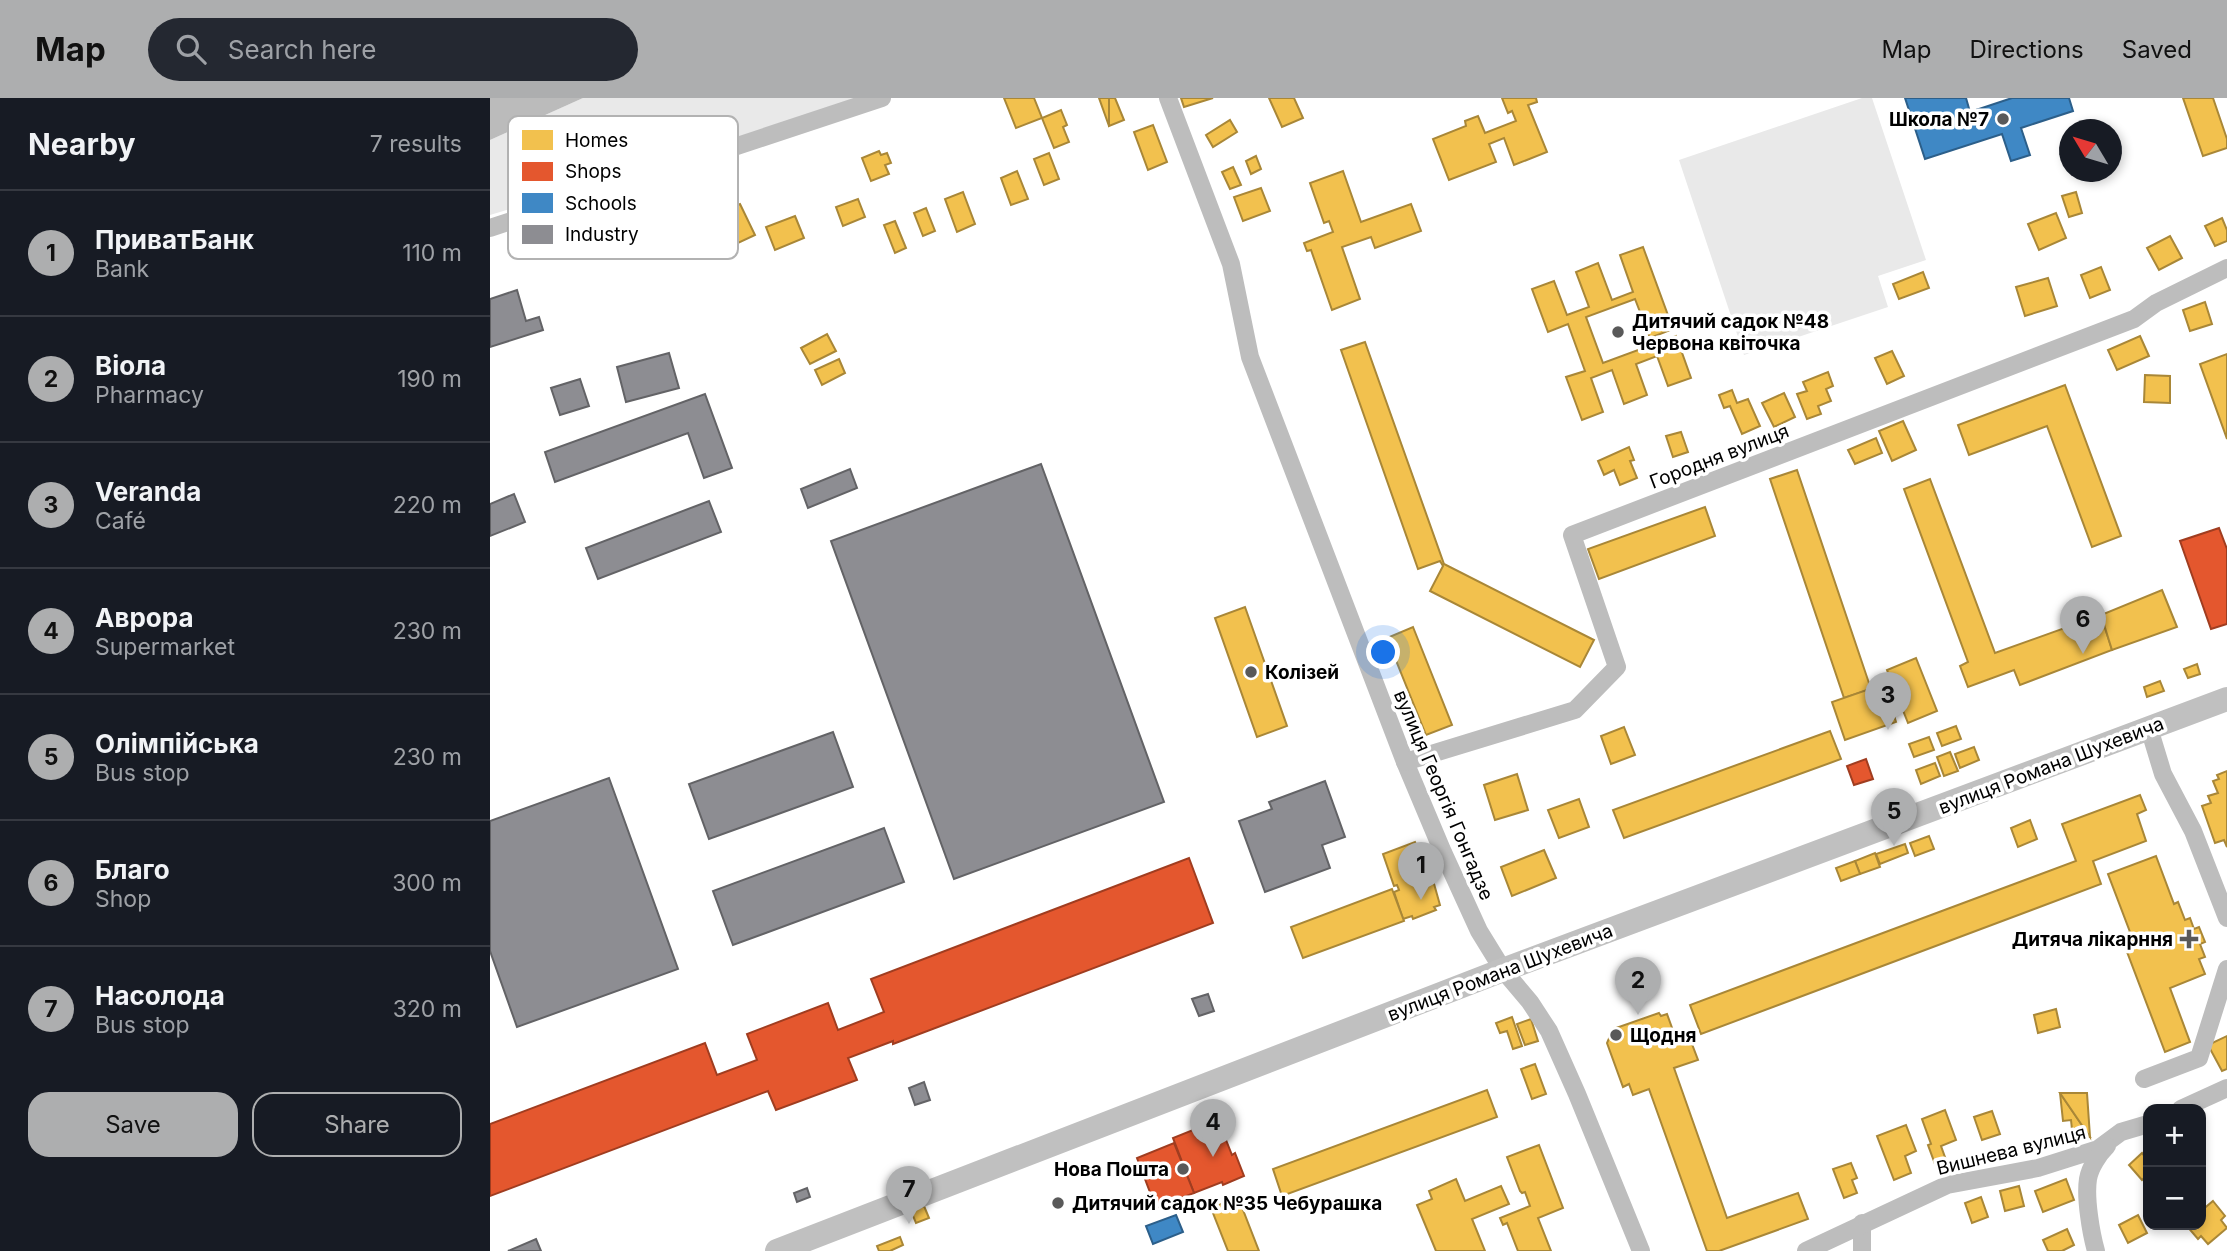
<!DOCTYPE html>
<html lang="en">
<head>
<meta charset="utf-8">
<style>
	body { margin:0; font-family:Inter,sans-serif; background:#242831; color:#f1f3f6 }
	.controls { position:absolute; right:21px; bottom:21px; display:grid; overflow:hidden; border-radius:14px; box-shadow:0 4px 10px #0003 }
	.controls button { width:63px; height:63px; display:grid; place-items:center; padding:0; border:0; border-bottom:2px solid #363941; background:#171b24; color:#f1f3f6; font:35px sans-serif }
	.compass { position:absolute; left:1569px; top:21px; width:63px; height:63px; border-radius:50%; background:#171b24; box-shadow:0 4px 10px #0003; rotate:308deg }
	.you { position:absolute; left:894px; top:555px; width:24px; height:24px; margin:-18px; border:5px solid #fff; border-radius:50%; background:#1a73e8; box-shadow:0 0 0 10px #1a73e833 }
	.badge { display:grid; place-items:center; width:46px; height:46px; border-radius:50%; background:#adaeaf; color:#111; font-size:23px; font-weight:700 }
	.pin { position:absolute; translate:-50% -58px; filter:drop-shadow(0 2px 4px #0008) }
	.pin::after { content:''; position:absolute; top:37px; width:24px; height:21px; background:inherit; clip-path:polygon(0 0,100% 0,50% 100%) }
	.list { margin:0; padding:0; list-style:none }
	h2 { display:flex; justify-content:space-between; align-items:center; height:91px; margin:0; padding:0 28px; font-size:30px }
	h2 small { font-size:23px; font-weight:400; color:#9ea1a6 }
	.list li { display:grid; grid-template-columns:46px 1fr auto; gap:21px; align-items:center; box-sizing:border-box; height:126px; padding:0 28px; border-top:2px solid #363941 }
	.list b { display:block; font-size:26px; white-space:nowrap }
	.list p { margin:0; font-size:23px; white-space:nowrap; color:#9ea1a6 }
	.list em { font-size:23px; font-style:normal; color:#9ea1a6 }
	.actions { display:flex; gap:14px; padding:21px 28px }
	.actions a { flex:1; padding:16px 0; border:2px solid #adaeaf; border-radius:21px; text-align:center; font-size:24px; color:#adaeaf }
	.actions .main { background:#adaeaf; color:#111 }
	.icon { flex:none; width:38px; height:38px; fill:none; stroke:currentColor; stroke-width:2; stroke-linecap:round; stroke-linejoin:round }
	.map { position:relative; flex:none; width:1737px; height:1153px; overflow:hidden }
	header { display:flex; align-items:center; gap:42px; box-sizing:border-box; height:98px; padding:0 35px; background:#adaeaf; color:#111 }
	header strong { font-size:33px }
	nav { display:flex; gap:38px; margin-inline-start:auto; font-size:24px }
	.search { width:490px; height:63px; background:#242831; display:flex; align-items:center; gap:18px; box-sizing:border-box; padding:0 24px; border-radius:38px; color:#9ea1a6; font-size:26px }
	main { display:flex }
	aside { flex:1; background:#171b24 }
	.map>svg:first-child { display:block }
	.green { fill:#e9e9e9 }
	.water { fill:#bbb }
	.homes { fill:#f2c14e; stroke:#a98737; stroke-width:2 }
	.shops { fill:#e4572e; stroke:#a03d20; stroke-width:2 }
	.schools { fill:#3f88c5; stroke:#2c5f8a; stroke-width:2 }
	.industry { fill:#8d8d92; stroke:#636366; stroke-width:2 }
	.lines { fill:none; stroke-linecap:round; stroke-linejoin:round }
	.street { stroke:#bdbdbd; stroke-width:18 }
	.secondary { stroke:#c0c0c0; stroke-width:24 }
	.poi-dot { fill:#595959; stroke:#fff; stroke-width:2.5 }
	.labels { text-anchor:middle; stroke-width:7; stroke-linejoin:round; paint-order:stroke }
	.poi-label { font-size:19px; font-weight:bold; fill:#000; stroke:#fff; text-anchor:start }
	.street-label { font-size:19px; fill:#000; stroke:#fff }
	.key { fill:#fff; stroke:#b2b2b2; stroke-width:2 }
	.key-label { font-size:19px; fill:#000 }
</style>
</head>
<body>
<header>
<strong>Map</strong>
<div class="search"><svg class="icon" aria-label="search" viewBox="0 0 24 24"><circle cx="10" cy="10" r="6"/><path d="M15 15l6 6"/></svg>Search here</div>
<nav><a>Map</a><a>Directions</a><a>Saved</a></nav>
</header>
<main>
<aside>
<h2>Nearby<small>7 results</small></h2>
<ul class="list">
<li><span class="badge">1</span><div><b>ПриватБанк</b><p>Bank</p></div><em>110 m</em></li>
<li><span class="badge">2</span><div><b>Віола</b><p>Pharmacy</p></div><em>190 m</em></li>
<li><span class="badge">3</span><div><b>Veranda</b><p>Café</p></div><em>220 m</em></li>
<li><span class="badge">4</span><div><b>Аврора</b><p>Supermarket</p></div><em>230 m</em></li>
<li><span class="badge">5</span><div><b>Олiмпiйська</b><p>Bus stop</p></div><em>230 m</em></li>
<li><span class="badge">6</span><div><b>Благо</b><p>Shop</p></div><em>300 m</em></li>
<li><span class="badge">7</span><div><b>Насолода</b><p>Bus stop</p></div><em>320 m</em></li>
</ul>
<div class="actions"><a class="main">Save</a><a>Share</a></div>
</aside>
<div class="map">
<svg width="1737" height="1153" viewBox="0 0 1737 1153">
	<rect width="100%" height="100%" fill="#fff"/>
	<g class="green">
		<path d="M93 0H366L155 70 0 117V42Z"/>
		<path d="M1372 0H1382L1436 162 1388 178 1398 209 1254 257 1189 62Z"/>
	</g>
	<path class="water" d="M0 0H93L0 42Z"/>
	<g class="homes">
		<path d="M514 0H544L552 20 526 30Z"/>
		<path d="M609 0H619V28Z"/>
		<path d="M619 0H625L634 22 619 28Z"/>
		<path d="M691 0H723L694 9Z"/>
		<path d="M779 0H804L813 20 792 29Z"/>
		<path d="M1012 0H1046L1047 4 1038 7 1057 54 1024 67 1014 40 999 46 1006 64 959 82 943 41 976 28 975 23 988 18 995 35 1026 23 1022 13 1018 15Z"/>
		<path d="M1693 0H1723L1737 41V50L1713 58Z"/>
		<path d="M571 12 577 27 573 29 579 44 564 50 552 20Z"/>
		<path d="M740 22 747 34 723 49 716 37Z"/>
		<path d="M663 27 677 64 658 72 644 34Z"/>
		<path d="M389 53 391 57 397 55 401 65 395 67 399 76 381 83 372 60Z"/>
		<path d="M559 55 569 81 554 87 544 61Z"/>
		<path d="M766 58 771 71 761 76 756 63Z"/>
		<path d="M743 69 751 87 740 91 732 74Z"/>
		<path d="M527 73 538 101 521 107 511 80Z"/>
		<path d="M853 73 871 124 921 106 931 133 885 150 881 139 852 149 870 201 842 212 821 152 817 153 814 145 843 134 839 123 834 125 820 85Z"/>
		<path d="M771 90 780 113 753 123 744 99Z"/>
		<path d="M473 94 485 126 467 134 455 101Z"/>
		<path d="M1586 94 1592 115 1579 119 1572 98Z"/>
		<path d="M368 101 375 119 353 128 346 109Z"/>
		<path d="M250 106 265 137 248 145 245 139 232 145 222 126 236 119 234 113Z"/>
		<path d="M436 110 445 133 433 138 424 115Z"/>
		<path d="M1566 115 1576 140 1549 152 1538 126Z"/>
		<path d="M305 118 314 140 285 152 276 129Z"/>
		<path d="M1732 120 1737 132V143L1725 148 1715 128Z"/>
		<path d="M405 123 416 150 405 155 394 127Z"/>
		<path d="M1680 138 1692 160 1669 172 1657 150Z"/>
		<path d="M1153 149 1183 231 1160 240 1145 201 1096 219 1113 265 1186 238 1201 280 1178 288 1167 258 1146 266 1157 297 1134 306 1122 272 1101 280 1113 314 1092 322 1076 279 1095 273 1078 226 1058 234 1042 191 1064 183 1077 217 1099 209 1086 174 1108 165 1122 202 1143 194 1130 157Z"/>
		<path d="M1611 169 1620 192 1600 200 1591 177Z"/>
		<path d="M1433 174 1439 190 1409 201 1403 186Z"/>
		<path d="M1558 180 1567 208 1535 218 1526 189Z"/>
		<path d="M1715 204 1722 226 1700 233 1693 212Z"/>
		<path d="M337 236 346 253 320 266 311 250Z"/>
		<path d="M1650 238 1659 258 1627 272 1618 252Z"/>
		<path d="M875 244 954 466 1104 542 1090 569 940 493 953 468 950 463 928 471 851 252Z"/>
		<path d="M1402 253 1414 278 1397 286 1385 260Z"/>
		<path d="M1737 256V341L1710 266Z"/>
		<path d="M349 261 355 275 332 287 325 272Z"/>
		<path d="M1338 274 1343 288 1336 291 1341 303 1328 308 1331 316 1317 321 1307 296 1317 293 1313 284Z"/>
		<path d="M1655 277 1680 278V305L1654 304Z"/>
		<path d="M1575 287 1631 438 1602 449 1557 328 1479 357 1468 327Z"/>
		<path d="M1242 292 1247 305 1258 301 1270 328 1252 336 1240 308 1234 310 1229 297Z"/>
		<path d="M1294 295 1305 319 1284 329 1272 305Z"/>
		<path d="M1413 323 1426 352 1402 363 1389 333Z"/>
		<path d="M1191 334 1198 354 1183 359 1176 338Z"/>
		<path d="M1386 340 1392 355 1365 366 1358 352Z"/>
		<path d="M1139 349 1144 362 1140 363 1147 380 1130 387 1124 372 1114 377 1108 363Z"/>
		<path d="M1307 372 1381 591 1354 600 1280 381Z"/>
		<path d="M1440 381 1505 555 1611 517 1622 552 1530 587 1524 572 1478 589 1470 568 1478 564 1414 391Z"/>
		<path d="M1215 409 1225 438 1109 481 1098 451Z"/>
		<path d="M1672 492 1687 529 1622 552 1611 517Z"/>
		<path d="M755 509 797 628 767 639 725 520Z"/>
		<path d="M923 529 962 627 936 637 897 540Z"/>
		<path d="M1426 560 1447 613 1418 625 1397 572Z"/>
		<path d="M1707 566 1710 576 1698 580 1694 571Z"/>
		<path d="M1670 583 1674 593 1657 599 1654 589Z"/>
		<path d="M1394 586 1406 624 1355 642 1342 604Z"/>
		<path d="M1466 628 1471 641 1452 648 1447 635Z"/>
		<path d="M1134 629 1145 657 1121 666 1111 638Z"/>
		<path d="M1340 633 1351 661 1134 740 1123 712Z"/>
		<path d="M1439 639 1444 652 1424 659 1419 646Z"/>
		<path d="M1484 649 1489 662 1470 670 1465 656Z"/>
		<path d="M1460 654 1468 673 1454 678 1447 659Z"/>
		<path d="M1445 665 1450 678 1431 686 1426 672Z"/>
		<path d="M1737 673V749L1734 742 1725 745 1712 708 1721 705 1718 698 1728 695 1723 683 1729 681 1727 677Z"/>
		<path d="M1027 676 1038 712 1005 722 994 687Z"/>
		<path d="M1650 697 1656 712 1647 716 1656 743 1603 763 1611 786 1211 936 1200 907 1586 763 1572 726Z"/>
		<path d="M1089 701 1099 729 1069 740 1058 712Z"/>
		<path d="M1540 722 1547 741 1528 749 1521 730Z"/>
		<path d="M1439 738 1444 751 1425 758 1420 745Z"/>
		<path d="M925 744 935 770 939 768 950 807 944 809 946 812 923 821 922 818 913 821 904 794 909 792 907 787 904 788 893 756Z"/>
		<path d="M1415 746 1418 755 1390 766 1386 756Z"/>
		<path d="M1054 752 1066 780 1022 798 1011 769Z"/>
		<path d="M1385 755 1390 769 1370 776 1365 763Z"/>
		<path d="M1666 758 1684 806 1688 804 1695 822 1700 820 1704 831 1709 829 1715 844 1710 846 1715 859 1709 861 1715 876 1680 890 1700 944 1675 954 1631 838 1640 834 1618 776Z"/>
		<path d="M1365 763 1370 776 1351 783 1346 770Z"/>
		<path d="M902 791 914 823 813 860 801 829Z"/>
		<path d="M1566 911 1570 929 1548 935 1544 917Z"/>
		<path d="M1169 915 1171 918 1177 916 1185 938 1197 933 1208 962 1184 970 1237 1120 1308 1095 1318 1121 1229 1153H1217L1159 991 1143 997 1139 986 1133 989 1117 945 1123 931Z"/>
		<path d="M1022 919 1032 948 1023 951 1017 933 1010 935 1006 925Z"/>
		<path d="M1041 921 1048 943 1035 947 1027 926Z"/>
		<path d="M1737 938V971L1732 973 1718 947Z"/>
		<path d="M1045 966 1056 996 1042 1001 1031 971Z"/>
		<path d="M997 992 1007 1019 792 1098 783 1071Z"/>
		<path d="M1570 995 1600 1039 1583 1041 1581 1022 1573 1023Z"/>
		<path d="M1570 995H1597L1600 1039Z"/>
		<path d="M1455 1012 1466 1042 1451 1048 1456 1062 1445 1066 1438 1047 1441 1046 1432 1021Z"/>
		<path d="M1502 1013 1510 1036 1492 1042 1484 1019Z"/>
		<path d="M1416 1027 1426 1053 1415 1058 1421 1075 1404 1082 1387 1038Z"/>
		<path d="M1049 1047 1073 1110 1048 1120 1061 1153H1028L1017 1125 1013 1127 1010 1120 1040 1108 1035 1094 1032 1095 1030 1093 1017 1059Z"/>
		<path d="M1652 1055 1658 1062V1076L1652 1082 1639 1067Z"/>
		<path d="M1361 1065 1367 1080 1362 1082 1367 1095 1354 1100 1343 1071Z"/>
		<path d="M966 1081 975 1103 1011 1088 1019 1106 982 1121 995 1153H946L927 1107 942 1101 939 1093Z"/>
		<path d="M1576 1081 1584 1102 1553 1114 1545 1093Z"/>
		<path d="M1529 1088 1534 1108 1515 1113 1510 1093Z"/>
		<path d="M748 1099 769 1153H738L721 1110Z"/>
		<path d="M1491 1099 1498 1119 1482 1125 1475 1105Z"/>
		<path d="M1723 1103 1735 1118 1731 1122 1737 1130 1718 1146 1711 1138 1708 1141 1696 1127H1711V1113Z"/>
		<path d="M434 1108 439 1120 426 1125 421 1113Z"/>
		<path d="M1648 1117 1657 1135 1638 1145 1629 1127Z"/>
		<path d="M1577 1131 1584 1147 1572 1153H1558L1553 1142Z"/>
		<path d="M410 1139 413 1147 400 1153H389L387 1148Z"/>
	</g>
	<g class="shops">
		<path d="M1729 430 1737 451V526L1721 531 1690 443Z"/>
		<path d="M1376 661 1383 681 1364 687 1357 668Z"/>
		<path d="M699 760 723 825 403 946V943L358 960 367 982 286 1012 278 993 0 1098V1026L215 945 227 977 267 962 257 936 338 905 348 932 394 914 381 881Z"/>
		<path d="M728 1022 742 1057 745 1055 754 1078 733 1087 732 1084 704 1095 683 1040Z"/>
		<path d="M684 1045 704 1095 666 1110 647 1060Z"/>
	</g>
	<g class="schools">
		<path d="M1415 0H1476L1480 14 1522 0H1579L1583 13 1531 30 1540 57 1521 63 1512 36 1435 61Z"/>
		<path d="M686 1117 693 1134 663 1146 656 1128Z"/>
	</g>
	<g class="industry">
		<path d="M27 192 36 223 49 219 53 232 0 249V201Z"/>
		<path d="M179 255 189 290 136 304 127 269Z"/>
		<path d="M90 281 99 308 70 317 61 290Z"/>
		<path d="M215 296 242 370 214 380 198 335 65 384 55 354Z"/>
		<path d="M551 366 674 704 464 781 341 443Z"/>
		<path d="M360 371 367 390 318 410 311 391Z"/>
		<path d="M24 396 35 424 0 438V406Z"/>
		<path d="M219 403 231 434 108 481 96 450Z"/>
		<path d="M343 634 363 689 219 741 199 686Z"/>
		<path d="M119 680 188 871 27 929 0 853V723Z"/>
		<path d="M835 683 855 739 832 747 840 770 775 794 749 723 782 711 779 704Z"/>
		<path d="M394 730 414 784 243 847 223 793Z"/>
		<path d="M718 896 724 913 709 918 702 901Z"/>
		<path d="M434 984 440 1002 425 1007 419 990Z"/>
		<path d="M317 1090 320 1099 307 1104 304 1095Z"/>
		<path d="M46 1141 51 1153H18Z"/>
	</g>
	<g class="lines">
		<g class="street">
			<path d="M678 0 741 166 760 259 915 664 952 752 989 833 1013 872 1040 904 1059 933 1087 996 1151 1153"/>
			<path d="M0 130 392 0"/>
			<path d="M1659 630 1673 676 1703 733 1737 820"/>
			<path d="M915 664 1085 612 1127 569 1082 437 1644 221 1666 205 1737 170"/>
			<path d="M1654 981 1709 960 1737 871"/>
			<path d="M1691 1011 1737 990"/>
			<path d="M1372 1125V1153"/>
			<path d="M1316 1153 1457 1087 1548 1070 1608 1051 1631 1034 1658 1026"/>
			<path d="M1606 1153C1601 1135 1595 1100 1598 1081 1600 1069 1609 1056 1617 1048"/>
		</g>
		<path class="secondary" d="M287 1153 1013 872 1737 601"/>
	</g>
	<g class="poi-dot">
		<circle cx="1513" cy="21" r="7"/>
		<circle cx="1128" cy="234" r="7"/>
		<circle cx="761" cy="574" r="7"/>
		<path d="M1695.5 830.5h7v7h7v7h-7v7h-7v-7h-7v-7h7z"/>
		<circle cx="1126" cy="937" r="7"/>
		<circle cx="693" cy="1071" r="7"/>
		<circle cx="568" cy="1105" r="7"/>
	</g>
	<g class="labels">
		<g class="poi-label">
			<text x="1499" y="28" text-anchor="end">Школа №7</text>
			<text x="1142" y="230">Дитячий садок №48<tspan x="1142" dy="22">Червона квіточка</tspan></text>
			<text x="775" y="581">Колізей</text>
			<text x="1683" y="848" text-anchor="end">Дитяча лікарння</text>
			<text x="1140" y="944">Щодня</text>
			<text x="679" y="1078" text-anchor="end">Нова Пошта</text>
			<text x="582" y="1112">Дитячий садок №35 Чебурашка</text>
		</g>
		<g class="street-label">
			<text transform="translate(1229 358) rotate(-21)" y="7">Городня вулиця</text>
			<text transform="translate(1561 667) rotate(-21)" y="7">вулиця Романа Шухевича</text>
			<text transform="translate(954 697) rotate(67)" y="7">вулиця Георгія Гонгадзе</text>
			<text transform="translate(1010 874) rotate(-21)" y="7">вулиця Романа Шухевича</text>
			<text transform="translate(1521 1052) rotate(-14)" y="7">Вишнева вулиця</text>
		</g>
	</g>
	<rect x="18" y="18" width="230" height="143" rx="10" class="key"/>
	<rect x="32" y="32" width="31" height="20" fill="#f2c14e"/>
	<rect x="32" y="64" width="31" height="19" fill="#e4572e"/>
	<rect x="32" y="95" width="31" height="20" fill="#3f88c5"/>
	<rect x="32" y="127" width="31" height="19" fill="#8d8d92"/>
	<g class="key-label">
		<text x="75" y="49">Homes</text>
		<text x="75" y="80">Shops</text>
		<text x="75" y="112">Schools</text>
		<text x="75" y="143">Industry</text>
	</g>
</svg>
<div class="controls">
<button>+</button>
<button>−</button>
</div>
<svg class="compass" viewBox="-18 -18 36 36"><path d="M0-13l5 13h-10z" fill="#e53935"/><path d="M0 13l5-13h-10z" fill="#9ea1a6"/></svg>
<div class="you"></div>
<div class="pin badge" style="left:931px;top:802px">1</div>
<div class="pin badge" style="left:1148px;top:917px">2</div>
<div class="pin badge" style="left:1398px;top:632px">3</div>
<div class="pin badge" style="left:723px;top:1059px">4</div>
<div class="pin badge" style="left:1404px;top:748px">5</div>
<div class="pin badge" style="left:1593px;top:556px">6</div>
<div class="pin badge" style="left:419px;top:1126px">7</div>
</div>
</main>
</body>
</html>
